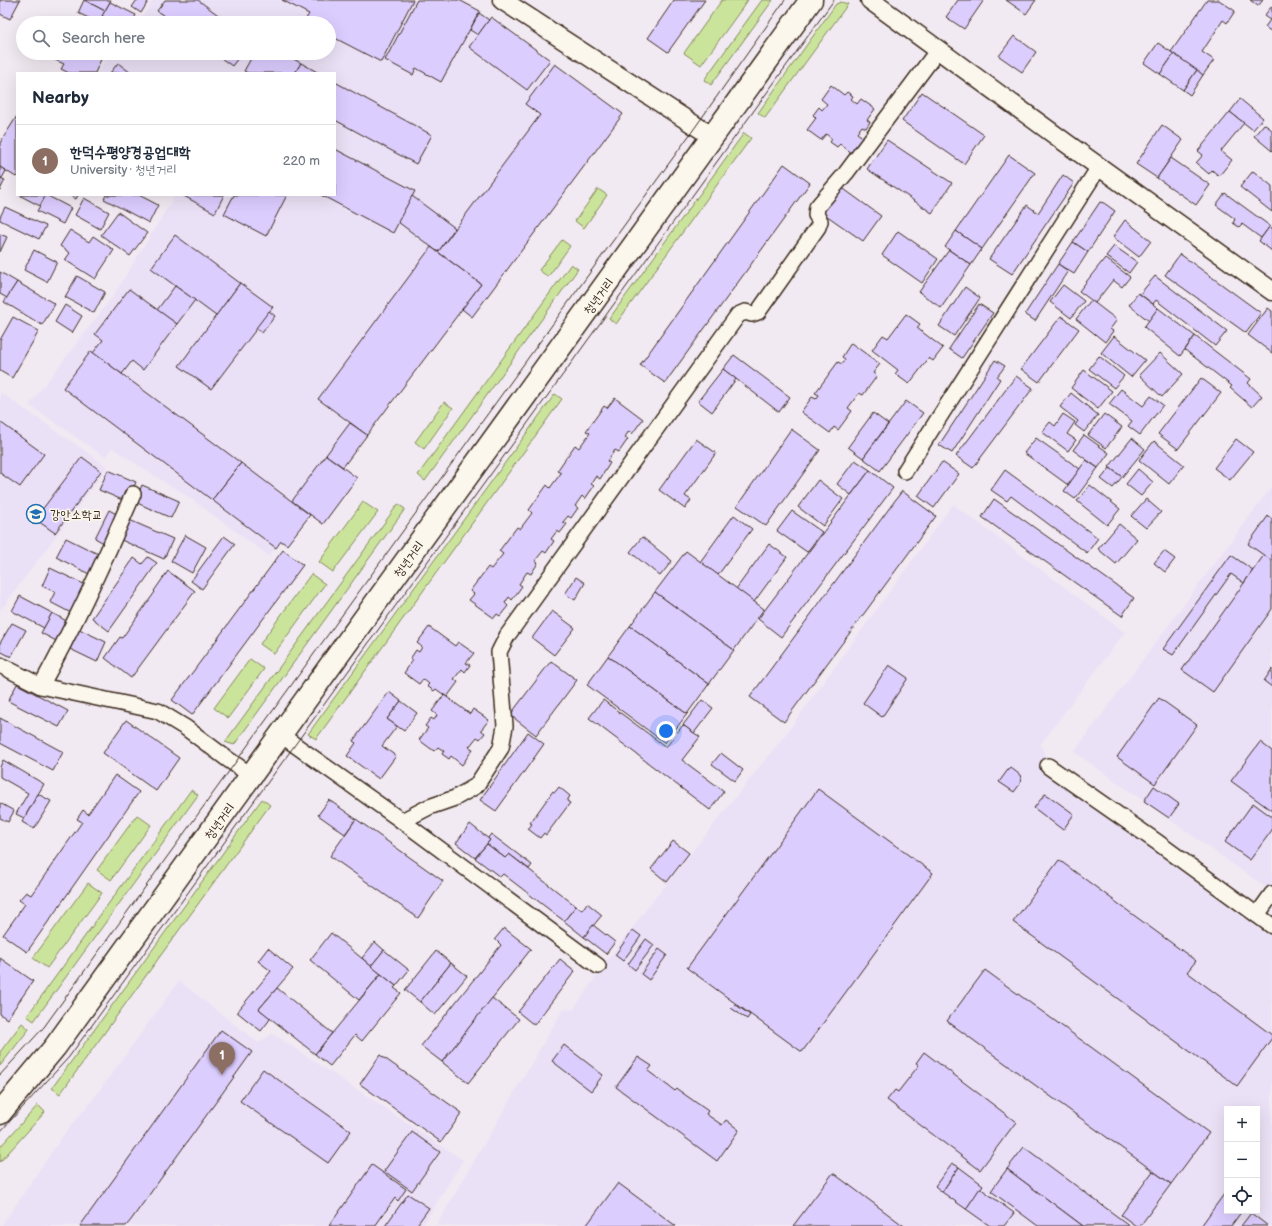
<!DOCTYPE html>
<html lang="en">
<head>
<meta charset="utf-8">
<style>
	body { margin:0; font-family:"Balsamiq Sans","Poor Story",sans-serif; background:#f6f6f7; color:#1f2937 }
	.controls { position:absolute; right:12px; bottom:12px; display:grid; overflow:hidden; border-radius:0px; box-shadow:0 4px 16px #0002 }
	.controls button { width:36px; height:36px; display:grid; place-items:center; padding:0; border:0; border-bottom:1px solid #e0e1e3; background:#fff; color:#1f2937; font:20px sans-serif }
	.you { position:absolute; left:666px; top:731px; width:14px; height:14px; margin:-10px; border:3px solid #fff; border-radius:50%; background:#1a73e8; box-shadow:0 0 0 6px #1a73e833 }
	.badge { display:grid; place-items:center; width:26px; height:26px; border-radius:50%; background:#1f6fb2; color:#fff; font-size:13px; font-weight:700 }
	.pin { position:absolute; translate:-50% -33px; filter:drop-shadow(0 1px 2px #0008) }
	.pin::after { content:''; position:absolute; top:21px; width:14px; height:12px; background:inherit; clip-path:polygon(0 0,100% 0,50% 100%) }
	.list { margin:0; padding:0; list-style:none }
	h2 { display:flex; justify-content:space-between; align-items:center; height:52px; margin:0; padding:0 16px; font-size:17px }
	h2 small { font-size:13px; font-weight:400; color:#747a83 }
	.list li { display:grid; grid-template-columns:26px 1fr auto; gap:12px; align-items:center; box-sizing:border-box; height:72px; padding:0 16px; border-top:1px solid #e0e1e3 }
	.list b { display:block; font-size:15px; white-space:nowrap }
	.list p { margin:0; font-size:13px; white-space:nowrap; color:#747a83 }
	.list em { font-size:13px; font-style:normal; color:#747a83 }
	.icon { flex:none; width:22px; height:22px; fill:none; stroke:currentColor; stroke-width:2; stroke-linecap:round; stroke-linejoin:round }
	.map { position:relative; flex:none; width:1272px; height:1226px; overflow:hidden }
	.search { position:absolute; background:#fff; box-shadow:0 4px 16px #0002; left:16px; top:16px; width:320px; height:44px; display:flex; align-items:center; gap:10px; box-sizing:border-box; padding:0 14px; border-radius:22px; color:#747a83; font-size:15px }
	.panel { position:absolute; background:#fff; box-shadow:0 4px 16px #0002; left:16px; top:72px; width:320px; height:124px; border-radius:0px }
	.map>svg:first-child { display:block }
	.built { fill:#ebe1f6; fill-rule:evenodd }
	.green { fill:#cbe49b; stroke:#83875c }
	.building { fill:#dccdff; stroke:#3b2a1e }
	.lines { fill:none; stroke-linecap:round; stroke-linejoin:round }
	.minor-casing { stroke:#3b2a1e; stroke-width:18 }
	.tertiary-casing { stroke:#3b2a1e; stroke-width:21 }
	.primary-casing { stroke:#3b2a1e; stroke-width:25 }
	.minor { stroke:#fbf7ec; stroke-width:15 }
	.tertiary { stroke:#fbf7ec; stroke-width:18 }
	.primary { stroke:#fbf7ec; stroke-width:22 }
	.tram { stroke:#3b2a1e; stroke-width:1 }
	.labels { text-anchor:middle; stroke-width:3; stroke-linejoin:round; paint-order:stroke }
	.street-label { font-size:13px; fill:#3b2a1e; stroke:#fbf7ec }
	.poi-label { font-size:13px; fill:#3b2a1e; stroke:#fbf7ec; text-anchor:start }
</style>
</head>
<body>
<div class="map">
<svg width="1272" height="1226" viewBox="0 0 1272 1226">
	<rect width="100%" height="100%" fill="#f2eaf2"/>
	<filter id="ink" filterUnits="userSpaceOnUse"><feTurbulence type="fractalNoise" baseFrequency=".025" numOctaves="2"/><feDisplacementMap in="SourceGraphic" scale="8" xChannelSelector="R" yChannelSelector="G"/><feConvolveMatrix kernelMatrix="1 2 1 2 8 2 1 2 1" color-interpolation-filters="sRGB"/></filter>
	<g filter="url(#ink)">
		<g class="built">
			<path d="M153 0H459L489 20 491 17 623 114 472 317 461 309 343 467 357 478 323 524 310 515 287 545 281 541 269 556 180 491 170 486 112 448 105 457 29 405 113 296 172 200 173 195H335V73H97L107 57 118 53H329V23H138Z"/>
			<path d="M0 392 107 466 101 476 0 611Z"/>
			<path d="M1272 486V892L1074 752Z"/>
			<path d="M953 504 1125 632 1040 745 1060 780 1272 938V1226H436L563 1009 573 1010 608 959 640 917 788 731ZM1227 1109H1257V1211H1227Z"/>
			<path d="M179 981 259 1043 272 1033 463 1160 423 1226H1L69 1127 88 1106Z"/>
		</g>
		<g class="green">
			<path d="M722 0H748L701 65 684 53Z"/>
			<path d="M762 0H773L711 85 704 80Z"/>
			<path d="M841 2 848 4 765 118 758 113 836 4Z"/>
			<path d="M744 133 751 138 616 324 609 319Z"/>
			<path d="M598 189 607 195 584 228 575 221Z"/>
			<path d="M562 240 570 246 548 277 539 270Z"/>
			<path d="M571 264 578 269 425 481 418 475Z"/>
			<path d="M555 394 562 399 316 739 308 734Z"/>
			<path d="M444 402 453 408 424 449 415 442Z"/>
			<path d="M363 502 378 512 333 572 319 562Z"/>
			<path d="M398 504 405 509 234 745 225 742Z"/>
			<path d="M311 574 325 584 274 654 260 644Z"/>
			<path d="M250 659 264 669 228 718 214 708Z"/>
			<path d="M191 790 198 795 34 1021 27 1016Z"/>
			<path d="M262 799 270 805 60 1094 52 1088Z"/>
			<path d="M137 815 151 825 111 880 97 870Z"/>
			<path d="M88 883 102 893 47 968 33 958Z"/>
			<path d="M22 1023 29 1029 0 1066V1052Z"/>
			<path d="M38 1105 45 1112 0 1162V1147Z"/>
		</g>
		<g class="building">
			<path d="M0 0H20L10 19 0 14Z"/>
			<path d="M84 0H111L105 11Z"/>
			<path d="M84 0 105 11 99 23 78 13Z"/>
			<path d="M137 0H149L141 13 132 7Z"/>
			<path d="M165 0H198L229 23H174L157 11Z"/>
			<path d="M282 0H413L381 62 329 35V23L304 22 309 14Z"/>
			<path d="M417 0H459L480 11 441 82 416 68 413 75 385 60Z"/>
			<path d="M674 0H705L668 52 648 38Z"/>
			<path d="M958 0H984L964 29 946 17Z"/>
			<path d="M1006 0H1036L1026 14Z"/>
			<path d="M1207 0H1219L1235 11 1227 23 1223 20 1202 52 1214 60 1203 75 1171 52Z"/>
			<path d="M1250 0H1263L1258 6Z"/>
			<path d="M110 2 136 15 132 23H115L102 16Z"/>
			<path d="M1272 6V32L1265 27 1270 20 1264 16Z"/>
			<path d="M479 13 489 20 478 35 470 30Z"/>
			<path d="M491 17 550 60 527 90 469 47Z"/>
			<path d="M1014 36 1036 52 1022 72 999 56Z"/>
			<path d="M1158 43 1174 54 1160 74 1144 63Z"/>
			<path d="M56 53H94L102 57 95 73H69L61 69 64 64 53 59Z"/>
			<path d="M214 53H242L232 66Z"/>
			<path d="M254 53H282L301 63 295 73H248L244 71Z"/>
			<path d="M1174 54 1197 70 1183 90 1160 74Z"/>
			<path d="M118 63 131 73H110Z"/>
			<path d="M301 63 319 73H295Z"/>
			<path d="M555 64 623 114 472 317 462 309 481 284 438 252 540 115 525 104Z"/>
			<path d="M1197 70 1203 75 1190 95 1183 90Z"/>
			<path d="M335 82 432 135 416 164 335 120Z"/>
			<path d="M831 85 844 95 847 92 853 96 851 99 857 104 861 99 875 109 867 120 870 122 866 128 862 126 857 133 864 138 852 153 840 144 837 147 830 142 832 139 826 134 821 140 807 130 816 118 813 115 819 107 822 110 827 104 821 99Z"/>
			<path d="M922 92 984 135 964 164 902 121Z"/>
			<path d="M1240 99 1263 118 1253 130 1230 112Z"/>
			<path d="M1230 112 1244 123 1221 151 1232 160 1219 176 1212 170 1209 174 1196 163 1203 155 1198 151Z"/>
			<path d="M17 116V176L16 177 0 167V143Z"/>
			<path d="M1264 124 1272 130V151L1254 136Z"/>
			<path d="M1162 125 1183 140 1157 178 1136 164Z"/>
			<path d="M887 140 952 183 932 213 867 169Z"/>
			<path d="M335 149 415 191 393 233 321 195H335Z"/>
			<path d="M1009 155 1035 173 982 249 956 231Z"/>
			<path d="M1171 158 1210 185 1196 205 1157 178Z"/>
			<path d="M784 164 810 183 665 383 640 365Z"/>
			<path d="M0 167 6 171 2 178H0Z"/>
			<path d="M1253 171 1272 186V212L1240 187Z"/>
			<path d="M1063 175 1074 183 1012 274 989 259 1027 205 1038 213Z"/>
			<path d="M0 178 5 180 0 190Z"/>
			<path d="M841 187 881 216 863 241 823 213Z"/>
			<path d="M1225 193 1270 226 1261 238 1242 224 1239 227 1233 223 1235 219 1216 205Z"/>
			<path d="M19 195H46L40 206Z"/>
			<path d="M46 195 71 208 63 224 37 211Z"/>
			<path d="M69 195H78L76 199Z"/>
			<path d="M106 195H139L158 205 149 223 104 199Z"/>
			<path d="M182 195H224L215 213Z"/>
			<path d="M234 195H287L266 236 224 214Z"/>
			<path d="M412 196 455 228 438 252 398 222Z"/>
			<path d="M84 198 109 212 100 229 75 215Z"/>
			<path d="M1100 202 1104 203 1115 211 1088 252 1073 242Z"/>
			<path d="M5 207 46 226 39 239 0 220V217Z"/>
			<path d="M118 212 147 233 130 256 101 235Z"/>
			<path d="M1125 220 1151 241 1139 257 1113 237Z"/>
			<path d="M1270 226 1272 228V251L1259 241Z"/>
			<path d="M70 230 89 242 93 236 114 250 95 279 65 260 70 253 60 246Z"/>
			<path d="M898 231 938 259 922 283 882 255Z"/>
			<path d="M956 231 982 249 971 265 945 247Z"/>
			<path d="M0 234 7 237 0 252Z"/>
			<path d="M175 235 240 283 216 316 151 268Z"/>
			<path d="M1073 242 1088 252 1074 274 1058 264Z"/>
			<path d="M1114 246 1137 262 1129 273 1106 256Z"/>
			<path d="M431 247 481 284 367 435 318 399Z"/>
			<path d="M34 250 57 262 47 282 24 270Z"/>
			<path d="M949 250 971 265 941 308 919 292Z"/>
			<path d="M1180 254 1261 313 1246 333 1165 275Z"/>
			<path d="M1105 258 1130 277 1122 287 1113 280 1095 303 1079 291Z"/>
			<path d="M1058 264 1068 271 1035 321 1025 314Z"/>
			<path d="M0 272 17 282 7 298 0 294Z"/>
			<path d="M77 276 105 292 94 313 65 297Z"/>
			<path d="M1155 276 1227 331 1215 346 1156 300 1153 304 1140 294Z"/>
			<path d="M17 282 55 304 42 325 4 302Z"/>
			<path d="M240 283 273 307 211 389 179 366Z"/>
			<path d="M1063 285 1084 301 1071 318 1050 302Z"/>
			<path d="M175 286 195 300 177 324 157 310Z"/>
			<path d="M965 287 980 298 954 336 939 326Z"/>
			<path d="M129 289 177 324 143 370 132 361 122 374 93 353 103 340 95 334Z"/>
			<path d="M1138 293 1158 308 1149 321 1129 305Z"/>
			<path d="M1091 300 1117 320 1110 329 1113 331 1105 342 1076 319Z"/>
			<path d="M979 304 993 313 962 358 949 349Z"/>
			<path d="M65 305 82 316 72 333 55 322Z"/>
			<path d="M1158 308 1195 336 1180 356 1144 327Z"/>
			<path d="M1268 308 1272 311V353L1248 335Z"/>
			<path d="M269 311 275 316 262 333 256 328Z"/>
			<path d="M906 314 920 324 917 328 943 348 933 361 929 358 909 384 895 374 898 370 872 350 883 335 888 338Z"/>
			<path d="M1061 316 1079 329 1039 382 1021 369Z"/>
			<path d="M13 317 39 331 12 378 0 371V340Z"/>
			<path d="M1114 336 1145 360 1131 377 1101 353Z"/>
			<path d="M1195 336 1251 379 1248 383 1262 396 1252 407 1230 388 1232 386 1185 350Z"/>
			<path d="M851 343 880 364 873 373 877 376 863 395 859 393 848 408 852 411 838 430 834 427 830 433 801 412 812 397 816 399 819 395 815 393 838 362 842 364 845 359 842 357Z"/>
			<path d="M91 351 241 463 212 500 63 388Z"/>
			<path d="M1160 353 1183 374 1162 397 1139 375Z"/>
			<path d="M734 355 790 397 779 412 723 369Z"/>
			<path d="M1099 356 1124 376 1114 388 1089 369Z"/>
			<path d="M995 360 1005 366 997 377 1000 379 952 453 939 445Z"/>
			<path d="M723 369 736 379 712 412 698 401Z"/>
			<path d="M1084 370 1112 391 1098 409 1071 388Z"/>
			<path d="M1016 376 1033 388 973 468 956 456Z"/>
			<path d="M1201 378 1221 393 1178 449 1158 434Z"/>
			<path d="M1121 389 1143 406 1151 396 1163 405 1140 435 1128 426 1132 421 1109 404Z"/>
			<path d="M1071 393 1098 415 1084 432 1075 425 1078 421 1060 407Z"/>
			<path d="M615 398 643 419 632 434 629 431 625 437 628 439 619 452 615 450 607 461 610 463 600 479 596 476 591 484 594 486 585 499 582 496 575 506 578 508 571 518 568 516 563 522 567 524 560 533 557 531 551 539 554 541 546 553 543 551 535 561 538 563 531 574 527 572 519 584 522 586 512 600 509 597 505 603 508 606 500 616 497 614 494 618 469 600 474 594 470 591 488 567 491 569 503 554 499 551 517 527 520 529 532 513 529 510 547 485 550 488 561 473 557 471 575 445 579 448 590 433 586 431 604 406 607 408Z"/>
			<path d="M906 401 923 413 880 471 863 458Z"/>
			<path d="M873 413 888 424 863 458 848 447Z"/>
			<path d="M1063 414 1075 422 1067 434 1076 440 1068 451 1042 432 1050 422 1055 426Z"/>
			<path d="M1104 414 1122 427 1106 448 1088 435Z"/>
			<path d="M0 422 44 454 20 487 0 473Z"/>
			<path d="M350 423 367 435 343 467 326 455Z"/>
			<path d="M791 429 820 450 766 526 737 506Z"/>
			<path d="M1084 435 1109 453 1098 468 1073 450Z"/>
			<path d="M1036 438 1080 469 1068 485 1024 453Z"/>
			<path d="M1132 438 1145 449 1122 477 1109 467Z"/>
			<path d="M696 439 716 453 685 496 691 500 685 509 659 490Z"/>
			<path d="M1236 439 1253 452 1230 480 1214 468Z"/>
			<path d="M1154 441 1184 465 1169 484 1139 460Z"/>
			<path d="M326 455 357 478 323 524 292 501Z"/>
			<path d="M82 457 101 471 55 533 35 519Z"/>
			<path d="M855 460 870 470 851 495 837 484Z"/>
			<path d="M1086 460 1098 468 1075 499 1064 491Z"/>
			<path d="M942 462 959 474 934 508 918 496Z"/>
			<path d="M241 463 310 515 287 545 281 541 276 548 212 500Z"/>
			<path d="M1110 468 1122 477 1113 488 1101 479Z"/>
			<path d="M1138 469 1153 482 1141 496 1126 484Z"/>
			<path d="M108 470 136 482 127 502 99 490Z"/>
			<path d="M870 470 893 488 781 637 758 619Z"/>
			<path d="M1005 470 1098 538 1087 553 1011 496 1007 501 991 490Z"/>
			<path d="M818 480 843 499 823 526 798 507Z"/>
			<path d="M142 485 179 501 171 518 135 502Z"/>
			<path d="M1090 485 1120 509 1107 525 1077 501Z"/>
			<path d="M902 491 936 516 784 722 750 697Z"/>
			<path d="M994 499 1134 598 1122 616 982 517Z"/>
			<path d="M1146 499 1161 512 1146 528 1131 516Z"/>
			<path d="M109 510 122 517 107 545 95 538Z"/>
			<path d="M792 511 822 532 807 552 777 531Z"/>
			<path d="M734 515 752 529 718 575 700 562Z"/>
			<path d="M1268 516 1272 519V561L1248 544Z"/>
			<path d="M127 519 173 539 164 559 119 539Z"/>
			<path d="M1119 524 1137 539 1116 564 1098 549Z"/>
			<path d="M185 535 206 547 192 573 171 561Z"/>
			<path d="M224 536 235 544 202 589 191 581Z"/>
			<path d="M642 537 672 561 660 576 630 552Z"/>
			<path d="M66 538 102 556 93 576 56 557Z"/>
			<path d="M769 544 787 557 754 602 736 589Z"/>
			<path d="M283 550 303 565 192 715 172 700Z"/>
			<path d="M686 551 764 609 734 650 655 592Z"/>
			<path d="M1164 551 1175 559 1165 572 1154 563Z"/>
			<path d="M1231 555 1253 570 1244 583 1231 574 1173 655 1163 649Z"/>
			<path d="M1264 555 1272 561V609L1213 692 1182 670Z"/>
			<path d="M148 557 157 563 109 631 92 618 134 558 142 564Z"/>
			<path d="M50 568 88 586 75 615 50 602 55 592 42 586Z"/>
			<path d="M168 571 195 591 131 678 105 658 120 637 122 638 155 592 154 591Z"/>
			<path d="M576 577 585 583 575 600 565 594Z"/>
			<path d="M655 592 734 650 709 684 630 626Z"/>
			<path d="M20 596 52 613 44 628 12 611Z"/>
			<path d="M552 611 575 628 554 655 532 638Z"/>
			<path d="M52 613 72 624 62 644 41 633Z"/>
			<path d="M12 623 26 630 11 657 0 651V643Z"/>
			<path d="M630 626 709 684 687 714 608 656Z"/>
			<path d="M429 627 455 646 458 642 474 653 466 663 470 665 465 672 462 669 454 679 458 682 447 697 436 689 434 691 427 686 429 684 423 679 419 684 404 673 413 660 410 659 416 650 419 652 422 647 417 643Z"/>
			<path d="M79 629 106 642 97 662 70 649Z"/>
			<path d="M608 656 687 714 665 743 587 685Z"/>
			<path d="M551 661 577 680 536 735 510 715Z"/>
			<path d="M889 665 908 678 882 717 863 703Z"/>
			<path d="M1272 669V687L1264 681Z"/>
			<path d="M17 684 68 711 59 727 8 701Z"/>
			<path d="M389 692 401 701 387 719 397 726 382 746 396 756 379 779 347 756 356 743 353 741Z"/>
			<path d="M444 695 470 714 473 709 489 720 481 730 485 733 480 739 477 737 469 747 473 749 462 765 451 756 449 759 442 754 444 751 438 747 434 751 419 740 428 728 425 726 431 718 434 720 437 715 432 711Z"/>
			<path d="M1159 698 1197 725 1155 784 1117 757Z"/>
			<path d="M603 700 666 747 683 725 700 737 682 760 724 791 710 810 589 718Z"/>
			<path d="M702 700 713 708 694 733 683 725Z"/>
			<path d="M401 701 417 713 404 731 387 719Z"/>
			<path d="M0 718 63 752 53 771 0 743Z"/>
			<path d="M126 720 179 758 156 791 103 753Z"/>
			<path d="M528 732 544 744 496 811 480 800Z"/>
			<path d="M1260 742 1272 751V811L1231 781Z"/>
			<path d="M721 753 743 770 735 781 712 764Z"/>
			<path d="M3 760 44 784 24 818 16 814 28 793 0 777V767Z"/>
			<path d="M1010 767 1020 775 1021 778 1020 784 1014 792 999 782Z"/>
			<path d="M115 775 139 792 27 952 3 935 25 904 19 900 26 892 31 895 82 822 77 819 83 810 88 814Z"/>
			<path d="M1154 786 1179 804 1169 818 1144 801Z"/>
			<path d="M559 787 570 796 567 801 570 803 546 835 544 833 540 838 528 829 532 824 530 823 553 791 555 792Z"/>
			<path d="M818 789 933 873 802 1052 687 968Z"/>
			<path d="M38 794 51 801 34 829 22 822Z"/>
			<path d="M1045 794 1049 796 1074 814 1063 830 1034 808Z"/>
			<path d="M329 800 356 819 345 834 318 815Z"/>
			<path d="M0 803 14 811 8 822 0 818Z"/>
			<path d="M1253 803 1272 817V830L1250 860 1225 842Z"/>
			<path d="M356 819 443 881 418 918 330 856Z"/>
			<path d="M470 824 490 840 475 858 456 843Z"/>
			<path d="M491 834 532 865 529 869 509 854 505 858 487 844 490 840 488 838Z"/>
			<path d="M673 841 689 853 667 882 651 869Z"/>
			<path d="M487 844 505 858 509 854 576 906 564 921 503 874 500 877 475 858Z"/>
			<path d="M1059 860 1196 961 1187 972 1272 1035V1038L1237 1086 1013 922Z"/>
			<path d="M587 903 602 915 584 937 564 921 576 906 582 910Z"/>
			<path d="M593 925 615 942 606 954 584 937Z"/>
			<path d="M504 928 531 949 442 1062 421 1046 501 945 495 939Z"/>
			<path d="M633 930 641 936 623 961 615 955Z"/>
			<path d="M331 933 381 974 359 1000 310 960Z"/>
			<path d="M646 939 654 945 635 970 628 964Z"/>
			<path d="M375 942 384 950 371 966 362 958Z"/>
			<path d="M268 948 293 969 259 1009 271 1018 261 1031 237 1012 271 971 258 961Z"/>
			<path d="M659 949 667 955 649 980 641 974Z"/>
			<path d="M384 950 409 970 396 986 371 966Z"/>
			<path d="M436 951 451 963 420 1002 405 990Z"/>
			<path d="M0 958 33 981 7 1019 0 1014Z"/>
			<path d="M560 959 575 971 534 1025 518 1012Z"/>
			<path d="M451 963 467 976 435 1015 420 1002Z"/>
			<path d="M985 970 1209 1133 1171 1184 947 1021Z"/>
			<path d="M381 974 396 986 394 988 401 993 362 1041 355 1035 330 1066 315 1054Z"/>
			<path d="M277 988 332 1033 315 1054 259 1009Z"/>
			<path d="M492 998 519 1019 468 1083 442 1062Z"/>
			<path d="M735 1004 750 1015 747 1019 731 1008Z"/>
			<path d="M221 1030 252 1052 131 1220 126 1226H80Z"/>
			<path d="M564 1045 603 1075 591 1091 552 1061Z"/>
			<path d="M924 1052 1016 1122 980 1170 887 1100 895 1090 898 1092 919 1065 916 1063Z"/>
			<path d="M380 1055 462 1113 441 1142 360 1084Z"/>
			<path d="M638 1057 652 1066 648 1071 675 1091 677 1089 708 1111 706 1114 722 1125 726 1120 739 1130 717 1161 616 1087Z"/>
			<path d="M263 1069 351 1131 328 1163 240 1101Z"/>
			<path d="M412 1132 440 1152 412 1191 384 1171Z"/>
			<path d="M1024 1147 1130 1226H1083L1007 1169Z"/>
			<path d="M952 1163 959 1167 942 1192 935 1186Z"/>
			<path d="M372 1165 406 1189 398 1201 395 1198 375 1226H329Z"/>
			<path d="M959 1167 983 1185 966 1209 942 1192Z"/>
			<path d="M1007 1169 1083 1226H1038L991 1191Z"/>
			<path d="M1153 1171 1171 1184 1140 1226H1136L1121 1215Z"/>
			<path d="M833 1173 904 1226H793Z"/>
			<path d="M618 1183 676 1226H586Z"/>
			<path d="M980 1188 1014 1213 1004 1226H990L966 1209Z"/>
			<path d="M1227 1190V1211H1242L1231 1226H1201Z"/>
			<path d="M408 1194 429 1208 416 1226H385Z"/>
			<path d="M1251 1213 1268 1226H1241Z"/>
		</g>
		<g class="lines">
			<g class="minor-casing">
				<g id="minor">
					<path d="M905 471 1099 167"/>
					<path d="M0 665 41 686 158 711 186 728 226 758 252 776"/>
					<path d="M41 686C75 624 105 560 133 494"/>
					<path d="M281 735 402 821 598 966"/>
					<path d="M1048 766 1157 842 1272 926"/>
					<path d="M402 821 429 807 455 798 476 786 501 748 505 726 499 652 507 636 738 315 745 312 752 314 758 312 818 227 820 221 816 215 817 207 846 173 938 50"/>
					<path d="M1257 915 1272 894"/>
				</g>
			</g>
			<g class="tertiary-casing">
				<g id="tertiary">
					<path d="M502 0 713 137"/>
					<path d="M870 0 1066 143 1272 291"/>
				</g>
			</g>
			<g class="primary-casing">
				<path id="primary" d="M0 1113 55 1047 811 0"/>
			</g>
			<use href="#minor" class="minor"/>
			<use href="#tertiary" class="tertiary"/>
			<use href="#primary" class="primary"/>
			<g class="tram">
				<path d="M0 1075 44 1027 696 126 785 0"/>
				<path d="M0 1132 69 1057 834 0"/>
			</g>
		</g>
	</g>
	<defs>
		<g id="school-ring" transform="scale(1)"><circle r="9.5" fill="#fbf7ec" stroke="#1f6fb2" stroke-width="1.5"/><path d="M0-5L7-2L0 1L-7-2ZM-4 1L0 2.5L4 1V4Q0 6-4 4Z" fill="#1f6fb2"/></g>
	</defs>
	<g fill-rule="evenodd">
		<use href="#school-ring" x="36" y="514"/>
	</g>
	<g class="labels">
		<g class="street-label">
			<text transform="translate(598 296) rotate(-54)" y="5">청년거리</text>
			<text transform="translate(408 559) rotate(-54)" y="5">청년거리</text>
			<text transform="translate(219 821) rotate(-54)" y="5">청년거리</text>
		</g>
		<g class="poi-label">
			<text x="50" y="519">강안소학교</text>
		</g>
	</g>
</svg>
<div class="controls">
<button>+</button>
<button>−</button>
<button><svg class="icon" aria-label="locate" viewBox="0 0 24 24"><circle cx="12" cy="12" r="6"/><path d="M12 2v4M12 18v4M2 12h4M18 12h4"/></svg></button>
</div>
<div class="you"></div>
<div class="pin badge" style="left:222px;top:1075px;background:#8d6e63">1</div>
<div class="search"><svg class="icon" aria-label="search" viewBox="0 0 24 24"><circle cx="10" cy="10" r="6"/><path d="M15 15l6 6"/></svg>Search here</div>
<section class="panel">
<h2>Nearby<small></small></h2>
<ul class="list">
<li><span class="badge" style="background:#8d6e63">1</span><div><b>한덕수평양경공업대학</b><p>University · 청년거리</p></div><em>220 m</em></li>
</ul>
</section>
</div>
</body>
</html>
